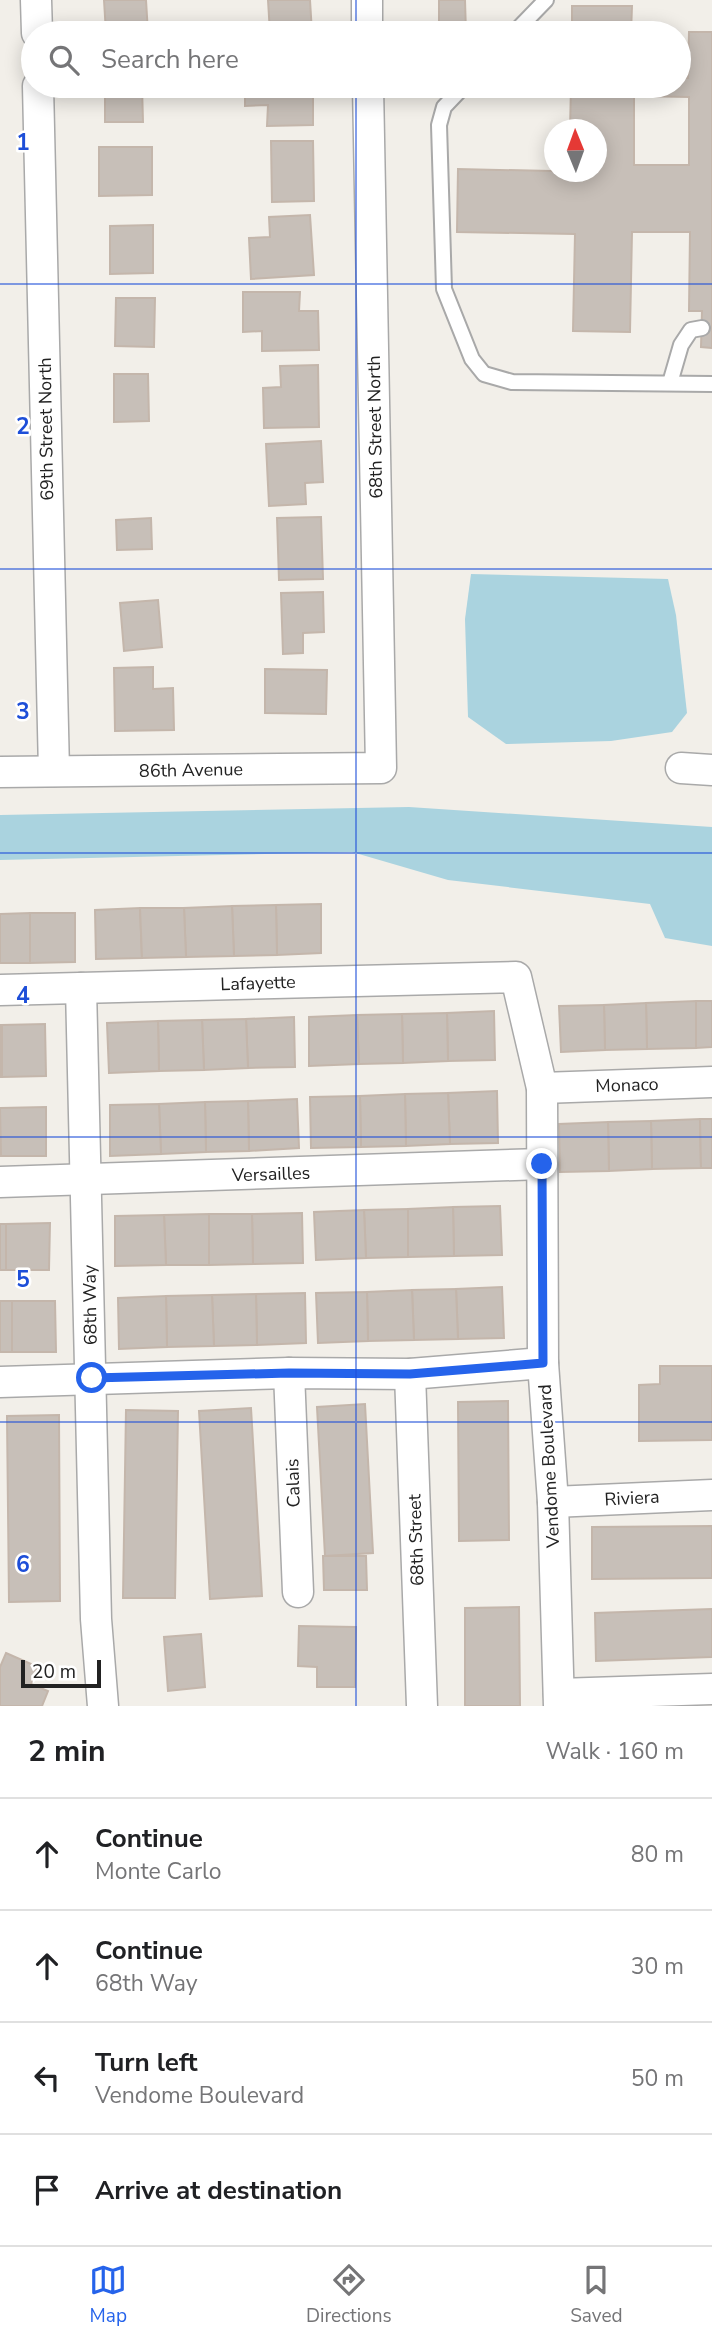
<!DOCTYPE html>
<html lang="en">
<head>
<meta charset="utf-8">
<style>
	body { margin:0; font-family:"Nunito Sans",sans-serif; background:#f2f2f2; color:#202124 }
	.compass { position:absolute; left:544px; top:119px; width:63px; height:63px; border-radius:50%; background:#fff; box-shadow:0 4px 18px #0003; rotate:359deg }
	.scale { position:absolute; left:21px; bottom:18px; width:80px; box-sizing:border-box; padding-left:7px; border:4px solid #222; border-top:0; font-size:19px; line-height:24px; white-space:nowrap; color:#222; -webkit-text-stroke:5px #fff; paint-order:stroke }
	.stop { position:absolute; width:21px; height:21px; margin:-16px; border:5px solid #2563eb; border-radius:50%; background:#fff }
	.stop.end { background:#2563eb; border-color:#fff; box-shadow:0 2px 7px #0008 }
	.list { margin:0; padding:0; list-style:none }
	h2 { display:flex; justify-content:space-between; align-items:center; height:91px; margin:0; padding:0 28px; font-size:30px }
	h2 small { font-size:23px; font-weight:400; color:#757577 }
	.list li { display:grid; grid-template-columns:46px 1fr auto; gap:21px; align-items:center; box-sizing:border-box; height:112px; padding:0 28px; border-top:2px solid #e0e0e0 }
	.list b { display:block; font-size:26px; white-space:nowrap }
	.list p { margin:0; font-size:23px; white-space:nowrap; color:#757577 }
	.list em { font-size:23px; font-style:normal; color:#757577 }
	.icon { flex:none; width:38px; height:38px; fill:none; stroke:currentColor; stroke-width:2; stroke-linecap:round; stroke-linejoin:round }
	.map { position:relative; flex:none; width:712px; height:1706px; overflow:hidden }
	.search { position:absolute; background:#fff; box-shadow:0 4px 18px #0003; left:21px; right:21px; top:21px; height:77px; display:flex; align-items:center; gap:18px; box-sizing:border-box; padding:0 24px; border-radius:38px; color:#757577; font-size:26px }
	.sheet { height:539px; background:#fff }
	nav { display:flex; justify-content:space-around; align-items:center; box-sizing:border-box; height:98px; border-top:2px solid #e0e0e0; background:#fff; font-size:19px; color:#757577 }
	nav a { display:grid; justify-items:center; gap:4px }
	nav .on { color:#2563eb }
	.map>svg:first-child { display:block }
	.water { fill:#aad3df }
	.building { fill:#c7bfb8; stroke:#c4b6ab; stroke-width:2; fill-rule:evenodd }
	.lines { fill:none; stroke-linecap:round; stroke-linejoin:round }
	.service-casing { stroke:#a9a9a9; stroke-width:18 }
	.minor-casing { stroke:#a9a9a9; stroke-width:33 }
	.service { stroke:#fff; stroke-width:14 }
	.minor { stroke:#fff; stroke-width:30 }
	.route { stroke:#2563eb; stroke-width:9 }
	.grid { fill:none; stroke:#1d4ed8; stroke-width:2; stroke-opacity:0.55 }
	.labels { text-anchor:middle; stroke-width:5; stroke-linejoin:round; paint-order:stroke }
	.street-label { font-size:18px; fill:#222; stroke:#fff }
	.grid-label { font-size:23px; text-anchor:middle; font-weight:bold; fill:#1d4ed8; stroke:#fff; stroke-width:5; stroke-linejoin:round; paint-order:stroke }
</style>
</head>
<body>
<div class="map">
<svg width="712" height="1706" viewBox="0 0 712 1706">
	<rect width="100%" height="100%" fill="#f2efe9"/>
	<g class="water">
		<path d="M471 574 668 579 676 615 687 713 672 732 611 741 506 744 468 717 465 619Z"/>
		<path d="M409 807 712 827V946L665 938 650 904 448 880 352 852 0 860V815Z"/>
	</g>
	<g class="building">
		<path d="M104 0H146L148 33H106Z"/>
		<path d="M268 0H310L312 33H270Z"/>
		<path d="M439 0H465L466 33H439Z"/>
		<path d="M572 6H632L631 33H572Z"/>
		<path d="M689 32H712V348L701 347 702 311H689L690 232H632L630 332 573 331 575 234 457 232 458 169 596 172V130H570L571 86H679V61V78H688ZM634 96 689 97V165H634Z"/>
		<path d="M105 86H142L143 122H105Z"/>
		<path d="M245 86H313V125L267 126 268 105 245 106Z"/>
		<path d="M271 141H313L314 201 272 202Z"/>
		<path d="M99 147H152V195L99 196Z"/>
		<path d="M310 215 314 275 251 279 249 238 270 237 269 217Z"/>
		<path d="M153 225V273L110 274V226Z"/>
		<path d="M243 292H300L299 311H318L319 350 262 351V331L243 332Z"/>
		<path d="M116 298H155L154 347 115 346Z"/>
		<path d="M318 365 319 427 264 428 263 388 281 387 280 366Z"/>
		<path d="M114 374H148L149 421 114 422Z"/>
		<path d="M321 441 323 482 305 483 306 504 269 506 266 444Z"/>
		<path d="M321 517 323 579 279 580 277 518Z"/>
		<path d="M151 518 152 549 117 550 116 520Z"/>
		<path d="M323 592 324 632 303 633V653L283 654 281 593Z"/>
		<path d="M158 600 162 647 124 651 120 603Z"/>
		<path d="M153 667V689L173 688 174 730 115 731 114 668Z"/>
		<path d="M265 669 327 670 326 714 265 713Z"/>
		<path d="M321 904V953L277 955 276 905Z"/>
		<path d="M276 905 277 955 234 956 232 906Z"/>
		<path d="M232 906 234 956 186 957 184 908Z"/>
		<path d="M140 908 142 958 96 959 95 910Z"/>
		<path d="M140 908H184L186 957 142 958Z"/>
		<path d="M30 913V963H0V914Z"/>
		<path d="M30 913H75V962L30 963Z"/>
		<path d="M696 1001V1048L647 1049 646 1003Z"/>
		<path d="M696 1001H712V1047L696 1048Z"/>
		<path d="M646 1003 647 1049 605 1050 604 1005Z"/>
		<path d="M604 1005 605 1050 561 1052 559 1006Z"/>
		<path d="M494 1011 495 1060 448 1061 447 1013Z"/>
		<path d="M447 1013 448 1061 403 1063 402 1014Z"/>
		<path d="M402 1014 403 1063 359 1064 357 1015Z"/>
		<path d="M357 1015 359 1064 309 1066V1017Z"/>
		<path d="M294 1017 295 1067 248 1068 246 1019Z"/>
		<path d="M246 1019 248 1068 204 1070 202 1020Z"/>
		<path d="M202 1020 204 1070 159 1071 158 1021Z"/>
		<path d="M158 1021 159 1071 109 1073 107 1023Z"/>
		<path d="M45 1024 46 1076 2 1077V1025Z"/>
		<rect x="0" y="1025" width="2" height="52"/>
		<path d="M497 1091 498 1143 450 1144 448 1093Z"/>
		<path d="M448 1093 450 1144 406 1146 405 1094Z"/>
		<path d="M405 1094 406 1146 361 1147 360 1096Z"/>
		<path d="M360 1096 361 1147 311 1148 310 1097Z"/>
		<path d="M297 1099 299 1148 249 1151 248 1101Z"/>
		<path d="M248 1101 249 1151 206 1152 205 1102Z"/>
		<path d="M205 1102 206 1152 161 1154 159 1104Z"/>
		<path d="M159 1104 161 1154 110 1156V1105Z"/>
		<path d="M46 1107V1156H1L0 1108Z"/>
		<path d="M700 1119 701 1168 652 1169 651 1121Z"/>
		<path d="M700 1119H712V1168H701Z"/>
		<path d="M651 1121 652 1169 609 1171 608 1122Z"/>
		<path d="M608 1122 609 1171 560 1172 559 1124Z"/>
		<path d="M500 1206 502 1255 454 1256 453 1207Z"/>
		<path d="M453 1207 454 1256 408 1257V1209Z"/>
		<path d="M408 1209V1257L366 1258 364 1210Z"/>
		<path d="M364 1210 366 1258 316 1260 314 1212Z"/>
		<path d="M302 1213 303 1263 253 1264 252 1214Z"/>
		<path d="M209 1214V1265H166L164 1215Z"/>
		<path d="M209 1214H252L253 1264 209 1265Z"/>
		<path d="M164 1215 166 1265 115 1266V1216Z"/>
		<path d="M50 1223 49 1270H6V1224Z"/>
		<rect x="0" y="1224" width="6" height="46"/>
		<path d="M502 1287 504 1338 458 1339 456 1289Z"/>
		<path d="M456 1289 458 1339 414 1340 412 1290Z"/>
		<path d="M412 1290 414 1340 368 1341 367 1292Z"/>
		<path d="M367 1292 368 1341 318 1343 316 1293Z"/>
		<path d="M305 1293 306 1343 257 1345 256 1294Z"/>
		<path d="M256 1294 257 1345 214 1346 212 1295Z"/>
		<path d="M212 1295 214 1346 167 1347 166 1296Z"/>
		<path d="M166 1296 167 1347 119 1349 118 1298Z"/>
		<rect x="0" y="1301" width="12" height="51"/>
		<path d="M12 1301H55L56 1352H12Z"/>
		<path d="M660 1366H712V1440L639 1441V1385L660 1384Z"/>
		<path d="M508 1401 509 1540 459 1541 458 1402Z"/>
		<path d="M365 1404 373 1553 325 1556 317 1407Z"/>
		<path d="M251 1408 262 1596 210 1599 199 1411Z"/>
		<path d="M126 1410 178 1411 175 1598H123Z"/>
		<path d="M59 1415 60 1601 9 1602 7 1416Z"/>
		<path d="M712 1526V1578L592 1579V1527Z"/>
		<path d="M323 1556H366L367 1590H324Z"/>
		<path d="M519 1607 520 1706H465V1608Z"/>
		<path d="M712 1609V1657L596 1661 595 1613Z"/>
		<path d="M299 1626 356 1627 355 1687H317V1667L298 1666Z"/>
		<path d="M201 1634 205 1687 168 1691 164 1637Z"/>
		<path d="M6 1653 38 1667 31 1684 48 1691 42 1706H0V1667Z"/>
	</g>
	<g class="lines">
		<g class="service-casing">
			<g id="service">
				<path d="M514 33 546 0"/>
				<path d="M464 86 444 107 439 125 444 289 472 359 484 374 512 382 712 384"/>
				<path d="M670 383 681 345 691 330 702 328"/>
			</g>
		</g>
		<g class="minor-casing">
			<g id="minor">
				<path d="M36 0 37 33"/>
				<path d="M367 0V33"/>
				<path d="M38 86 54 771"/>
				<path d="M681 768 712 770"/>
				<path d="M0 772 381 768 368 86"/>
				<path d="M81 988 96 1619 103 1706"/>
				<path d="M0 990 516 977 542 1088 543 1363 553 1502 559 1706"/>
				<path d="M542 1088 712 1082"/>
				<path d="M0 1182 542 1164"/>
				<path d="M289 1373 298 1592"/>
				<path d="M410 1374 422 1706"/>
				<path d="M0 1382 289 1373 410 1374 543 1363"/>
				<path d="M553 1502 712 1495"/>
				<path d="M559 1694 712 1689"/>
			</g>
		</g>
		<use href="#service" class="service"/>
		<use href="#minor" class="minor"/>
	</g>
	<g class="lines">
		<path class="route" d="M92 1378 289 1373 410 1374 543 1363 542 1164"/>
	</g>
	<path class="grid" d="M356 0V33M356 86V1706M0 284H712M0 569H712M0 853H712M0 1137H712M0 1422H712"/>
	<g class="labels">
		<g class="street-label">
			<text transform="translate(375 427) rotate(-91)" y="6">68th Street North</text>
			<text transform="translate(46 429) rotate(-91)" y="6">69th Street North</text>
			<text transform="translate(191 770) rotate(-1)" y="6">86th Avenue</text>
			<text transform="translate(258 983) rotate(-2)" y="6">Lafayette</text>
			<text transform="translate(627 1085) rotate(-2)" y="6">Monaco</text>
			<text transform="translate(271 1174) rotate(-2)" y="6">Versailles</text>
			<text transform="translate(90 1305) rotate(-91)" y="6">68th Way</text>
			<text transform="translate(549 1466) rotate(-93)" y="6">Vendome Boulevard</text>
			<text transform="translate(293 1483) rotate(-92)" y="6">Calais</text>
			<text transform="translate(632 1498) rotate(-3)" y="6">Riviera</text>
			<text transform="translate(416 1540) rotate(-92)" y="6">68th Street</text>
		</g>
	</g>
	<g class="grid-label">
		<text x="23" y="150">1</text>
		<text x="23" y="434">2</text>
		<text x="23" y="719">3</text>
		<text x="23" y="1003">4</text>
		<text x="23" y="1287">5</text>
		<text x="23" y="1572">6</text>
	</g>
</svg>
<svg class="compass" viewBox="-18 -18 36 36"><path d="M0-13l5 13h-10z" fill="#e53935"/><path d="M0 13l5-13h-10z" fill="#757577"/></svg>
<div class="scale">20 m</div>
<div class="stop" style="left:92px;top:1378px"></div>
<div class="stop end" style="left:542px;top:1164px"></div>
<div class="search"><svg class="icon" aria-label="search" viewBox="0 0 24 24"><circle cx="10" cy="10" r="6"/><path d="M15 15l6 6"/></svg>Search here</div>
</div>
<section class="sheet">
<h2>2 min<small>Walk · 160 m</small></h2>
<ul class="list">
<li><svg class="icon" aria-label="ahead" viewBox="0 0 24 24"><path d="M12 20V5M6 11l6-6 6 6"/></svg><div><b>Continue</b><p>Monte Carlo</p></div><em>80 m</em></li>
<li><svg class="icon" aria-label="ahead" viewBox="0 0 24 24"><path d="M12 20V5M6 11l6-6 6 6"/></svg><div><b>Continue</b><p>68th Way</p></div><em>30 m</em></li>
<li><svg class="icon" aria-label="left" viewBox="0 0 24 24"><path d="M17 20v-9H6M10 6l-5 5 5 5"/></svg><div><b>Turn left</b><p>Vendome Boulevard</p></div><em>50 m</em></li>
<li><svg class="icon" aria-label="arrive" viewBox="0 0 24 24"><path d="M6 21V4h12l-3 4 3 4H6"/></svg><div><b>Arrive at destination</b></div></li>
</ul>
</section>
<nav>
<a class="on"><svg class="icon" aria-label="map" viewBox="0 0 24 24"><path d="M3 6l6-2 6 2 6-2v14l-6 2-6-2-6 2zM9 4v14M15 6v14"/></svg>Map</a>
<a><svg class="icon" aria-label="directions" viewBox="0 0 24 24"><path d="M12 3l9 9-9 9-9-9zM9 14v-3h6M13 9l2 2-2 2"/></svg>Directions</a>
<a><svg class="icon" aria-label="saved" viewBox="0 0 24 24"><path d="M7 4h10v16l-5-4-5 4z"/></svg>Saved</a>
</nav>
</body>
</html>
